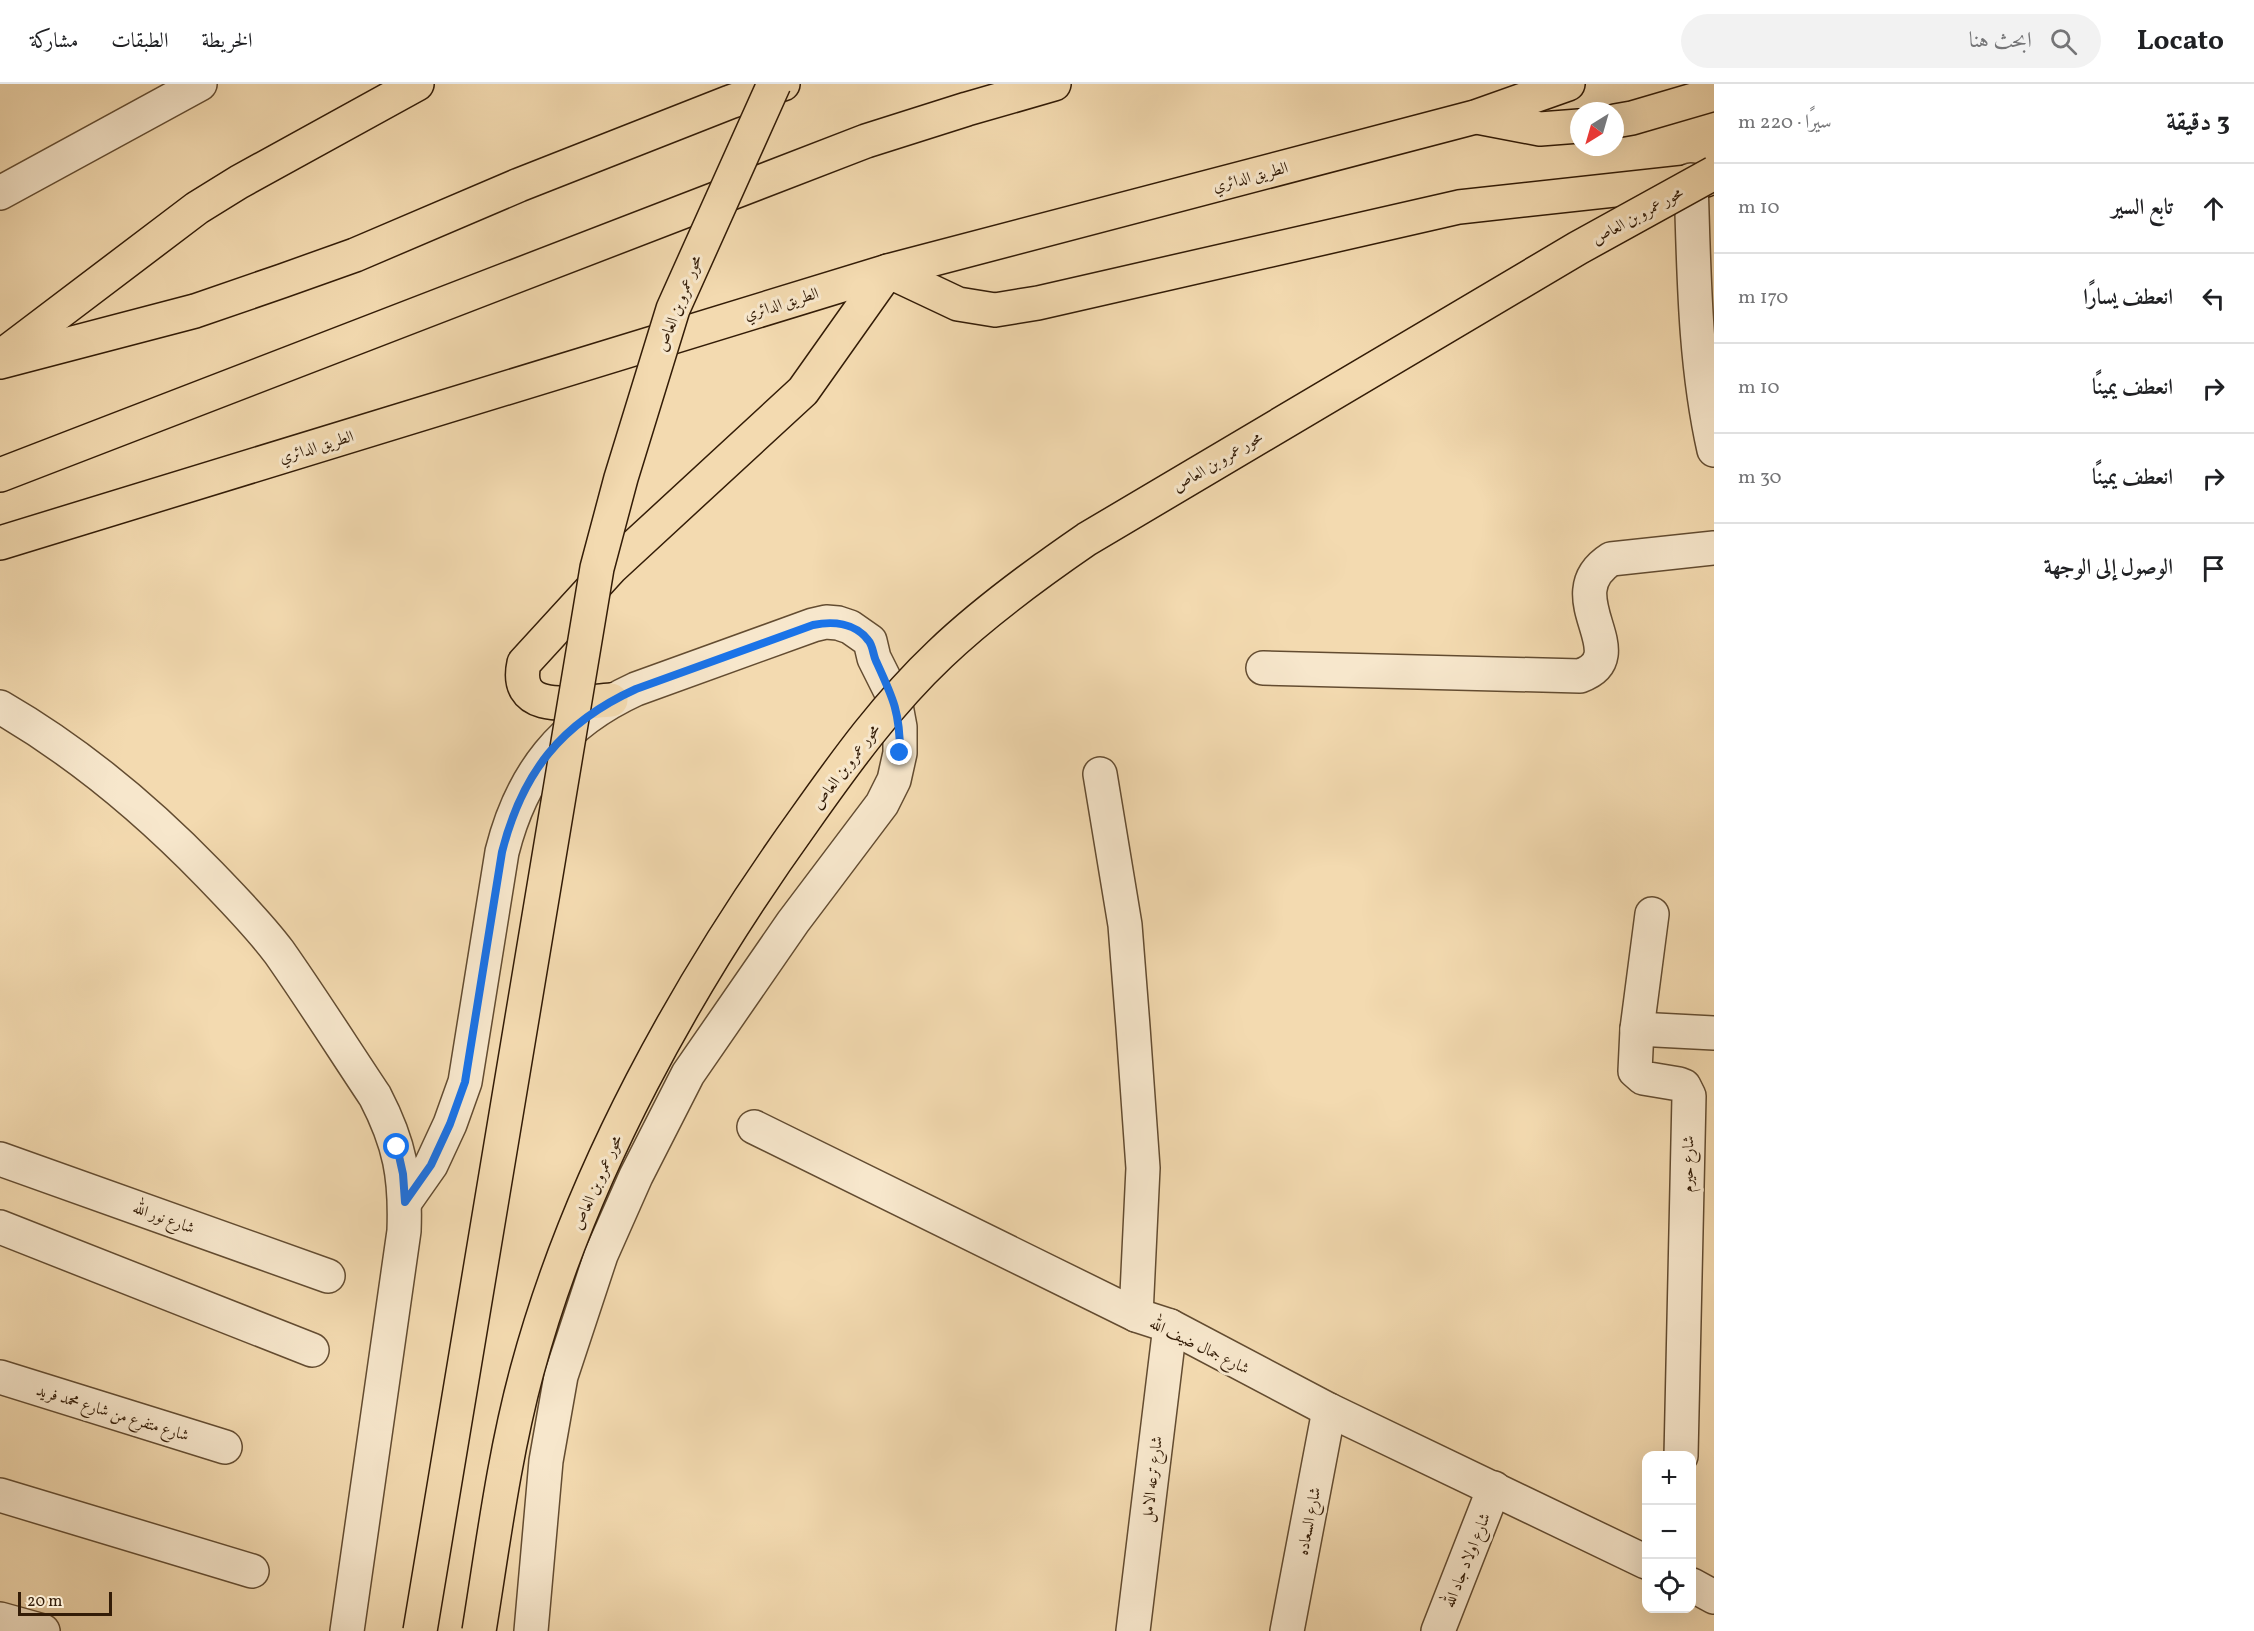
<!DOCTYPE html>
<html lang="ar">
<head>
<meta charset="utf-8">
<style>
	body { margin:0; font-family:Vollkorn,Amiri,serif; background:#f2f2f2; color:#202124; direction:rtl }
	.controls { position:absolute; right:18px; bottom:18px; display:grid; overflow:hidden; border-radius:12px; box-shadow:0 6px 24px #0002 }
	.controls button { width:54px; height:54px; display:grid; place-items:center; padding:0; border:0; border-bottom:2px solid #e0e0e0; background:#fff; color:#202124; font:30px sans-serif }
	.compass { position:absolute; left:1570px; top:18px; width:54px; height:54px; border-radius:50%; background:#fff; box-shadow:0 6px 24px #0002; rotate:217deg }
	.scale { position:absolute; left:18px; bottom:15px; width:94px; box-sizing:border-box; padding-left:6px; border:3px solid #331c07; border-top:0; font-size:16px; line-height:21px; white-space:nowrap; color:#331c07; -webkit-text-stroke:4px #f7e7cc; paint-order:stroke }
	.stop { position:absolute; width:18px; height:18px; margin:-14px; border:4px solid #1a73e8; border-radius:50%; background:#fff }
	.stop.end { background:#1a73e8; border-color:#fff; box-shadow:0 2px 6px #0008 }
	.list { margin:0; padding:0; list-style:none }
	h2 { display:flex; justify-content:space-between; align-items:center; height:78px; margin:0; padding:0 24px; font-size:26px }
	h2 small { font-size:20px; font-weight:400; color:#757577 }
	.list li { display:grid; grid-template-columns:39px 1fr auto; gap:18px; align-items:center; box-sizing:border-box; height:90px; padding:0 24px; border-top:2px solid #e0e0e0 }
	.list b { display:block; font-size:22px; white-space:nowrap }
	.list em { font-size:20px; font-style:normal; color:#757577 }
	.icon { flex:none; width:33px; height:33px; fill:none; stroke:currentColor; stroke-width:2; stroke-linecap:round; stroke-linejoin:round }
	.map { position:relative; flex:none; width:1714px; height:1547px; overflow:hidden; direction:ltr }
	header { display:flex; align-items:center; gap:36px; box-sizing:border-box; height:84px; padding:0 30px; background:#fff; border-bottom:2px solid #e0e0e0 }
	header strong { font-size:28px }
	nav { display:flex; gap:33px; margin-inline-start:auto; font-size:21px }
	.search { width:420px; height:54px; background:#f2f2f2; display:flex; align-items:center; gap:15px; box-sizing:border-box; padding:0 21px; border-radius:33px; color:#757577; font-size:22px }
	main { display:flex }
	aside { flex:1; background:#fff }
	.map>svg:first-child { display:block }
	.lines { fill:none; stroke-linecap:round; stroke-linejoin:round }
	.minor-casing { stroke:#634c31; stroke-width:36 }
	.highway-casing { stroke:#331c07; stroke-width:36 }
	.minor { stroke:#f7e7cc; stroke-width:33 }
	.highway { stroke:#f3dab0; stroke-width:33 }
	.major-bridge-casing { stroke:#331c07; stroke-width:36; stroke-linecap:butt }
	.major-bridge { stroke:#f3dab0; stroke-width:33 }
	.route { stroke:#1a73e8; stroke-width:8 }
	.labels { text-anchor:middle; stroke-width:6; stroke-linejoin:round; paint-order:stroke }
	.street-label { font-size:16px; fill:#331c07; stroke:#f7e7cc }
</style>
</head>
<body>
<header>
<strong>Locato</strong>
<div class="search"><svg class="icon" aria-label="search" viewBox="0 0 24 24"><circle cx="10" cy="10" r="6"/><path d="M15 15l6 6"/></svg>ابحث هنا</div>
<nav><a>الخريطة</a><a>الطبقات</a><a>مشاركة</a></nav>
</header>
<main>
<aside>
<h2>3 دقيقة<small>سيرًا · 220 m</small></h2>
<ul class="list">
<li><svg class="icon" aria-label="ahead" viewBox="0 0 24 24"><path d="M12 20V5M6 11l6-6 6 6"/></svg><div><b>تابع السير</b></div><em>10 m</em></li>
<li><svg class="icon" aria-label="left" viewBox="0 0 24 24"><path d="M17 20v-9H6M10 6l-5 5 5 5"/></svg><div><b>انعطف يسارًا</b></div><em>170 m</em></li>
<li><svg class="icon" aria-label="right" viewBox="0 0 24 24"><path d="M7 20v-9h11M14 6l5 5-5 5"/></svg><div><b>انعطف يمينًا</b></div><em>10 m</em></li>
<li><svg class="icon" aria-label="right" viewBox="0 0 24 24"><path d="M7 20v-9h11M14 6l5 5-5 5"/></svg><div><b>انعطف يمينًا</b></div><em>30 m</em></li>
<li><svg class="icon" aria-label="arrive" viewBox="0 0 24 24"><path d="M6 21V4h12l-3 4 3 4H6"/></svg><div><b>الوصول إلى الوجهة</b></div></li>
</ul>
</aside>
<div class="map">
<svg width="1714" height="1547" viewBox="0 0 1714 1547">
	<rect width="100%" height="100%" fill="#f3dab0"/>
	<filter id="stains"><feTurbulence type="fractalNoise" baseFrequency=".00333" numOctaves="4"/><feColorMatrix values="0 0 0 0 .2 0 0 0 0 .09 0 0 0 0 .02 0 0 0 .5 -.17"/></filter>
	<radialGradient id="worn" r=".72"><stop offset=".6" stop-color="#630" stop-opacity="0"/><stop offset="1" stop-color="#630" stop-opacity=".3"/></radialGradient>
	<g class="lines">
		<g class="minor-casing">
			<g id="minor">
				<path d="M1691 96C1694 186 1694 277 1714 366"/>
				<path d="M0 109 200 0"/>
				<path d="M1263 584 1580 592C1638 571 1553 512 1611 475L1714 464"/>
				<path d="M0 623C78 668 146 725 209 790 233 815 258 840 279 868 312 915 343 964 375 1012 400 1060 406 1093 404 1147L347 1547"/>
				<path d="M1100 690 1125 841 1133 943 1143 1084 1136 1231"/>
				<path d="M1652 830 1637 945 1635 987 1643 994 1679 1000 1684 1002 1689 1012 1681 1372"/>
				<path d="M1637 945 1714 949"/>
				<path d="M754 1043 1136 1231 1170 1242 1329 1326 1646 1478"/>
				<path d="M0 1075 328 1192"/>
				<path d="M405 1118 431 1081 450 1040 465 998 502 768C522 689 562 639 636 605L813 541 826 538 838 539 850 543 870 557 874 574 895 616 900 643V669L894 696 882 720 793 838 688 990 636 1092 601 1171 561 1292 546 1377 531 1547"/>
				<path d="M0 1143 312 1266"/>
				<path d="M0 1293 225 1363"/>
				<path d="M0 1411 252 1487"/>
				<path d="M1692 1501 1714 1513"/>
				<path d="M0 1535 43 1547"/>
				<path d="M1133 1547 1170 1242"/>
				<path d="M1287 1547 1329 1326"/>
				<path d="M1438 1547 1494 1404"/>
			</g>
		</g>
		<g class="highway-casing">
			<g id="highway">
				<path d="M1477 33 1540 45 1579 42"/>
				<path d="M1615 37 1632 34 1714 10"/>
				<path d="M3 271 197 124 239 98 417 0"/>
				<path d="M0 278 195 227 282 197 355 171 519 101 730 18 783 0"/>
				<path d="M0 391 866 57 967 25 1054 0"/>
				<path d="M0 459 888 187 1475 33 1568 0"/>
				<path d="M611 616C578 618 512 633 524 579L611 484 803 307 888 187 958 220 995 226 1038 219 1459 123 1706 96"/>
			</g>
		</g>
		<use href="#minor" class="minor"/>
		<use href="#highway" class="highway"/>
		<g class="major-bridge-casing">
			<g id="major-bridge">
				<path d="M420 1547 597 484 621 394 673 225 774 0"/>
				<path d="M479 1547C493 1460 504 1372 527 1287 580 1090 687 899 805 735 846 677 888 619 940 570 985 527 1036 490 1087 455L1578 164 1714 89"/>
			</g>
		</g>
		<use href="#major-bridge" class="major-bridge"/>
	</g>
	<g class="lines">
		<path class="route" d="M397 1063 403 1090 405 1118 431 1081 450 1040 465 998 502 768C522 689 561 639 636 605L813 541C833 537 855 539 868 556 873 561 873 571 876 577 893 614 900 628 900 669"/>
	</g>
	<g class="labels">
		<g class="street-label">
			<text transform="translate(1250 92) rotate(-15)" y="6">الطريق الدائري</text>
			<text transform="translate(1637 131) rotate(-29)" y="6">محور عمرو بن العاص</text>
			<text transform="translate(678 219) rotate(-69)" y="6">محور عمرو بن العاص</text>
			<text transform="translate(781 219) rotate(-17)" y="6">الطريق الدائري</text>
			<text transform="translate(316 362) rotate(-17)" y="6">الطريق الدائري</text>
			<text transform="translate(1217 377) rotate(-31)" y="6">محور عمرو بن العاص</text>
			<text transform="translate(845 682) rotate(-53)" y="6">محور عمرو بن العاص</text>
			<text transform="translate(1687 1080) rotate(-89)" y="6">شارع حيرم</text>
			<text transform="translate(596 1098) rotate(-66)" y="6">محور عمرو بن العاص</text>
			<text transform="translate(164 1133) rotate(20)" y="6">شارع نور الله</text>
			<text transform="translate(1200 1261) rotate(26)" y="6">شارع جمال ضيف الله</text>
			<text transform="translate(113 1328) rotate(17)" y="6">شارع متفرع من شارع محمد فريد</text>
			<text transform="translate(1151 1395) rotate(-83)" y="6">شارع ترعه الامل</text>
			<text transform="translate(1308 1437) rotate(-79)" y="6">شارع السعاده</text>
			<text transform="translate(1466 1476) rotate(-68)" y="6">شارع اولاد جاد الله</text>
		</g>
	</g>
	<rect width="100%" height="100%" filter="url(#stains)"/>
	<rect width="100%" height="100%" fill="url(#worn)"/>
</svg>
<div class="controls">
<button>+</button>
<button>−</button>
<button><svg class="icon" aria-label="locate" viewBox="0 0 24 24"><circle cx="12" cy="12" r="6"/><path d="M12 2v4M12 18v4M2 12h4M18 12h4"/></svg></button>
</div>
<svg class="compass" viewBox="-18 -18 36 36"><path d="M0-13l5 13h-10z" fill="#e53935"/><path d="M0 13l5-13h-10z" fill="#757577"/></svg>
<div class="scale">20 m</div>
<div class="stop" style="left:397px;top:1063px"></div>
<div class="stop end" style="left:900px;top:669px"></div>
</div>
</main>
</body>
</html>
